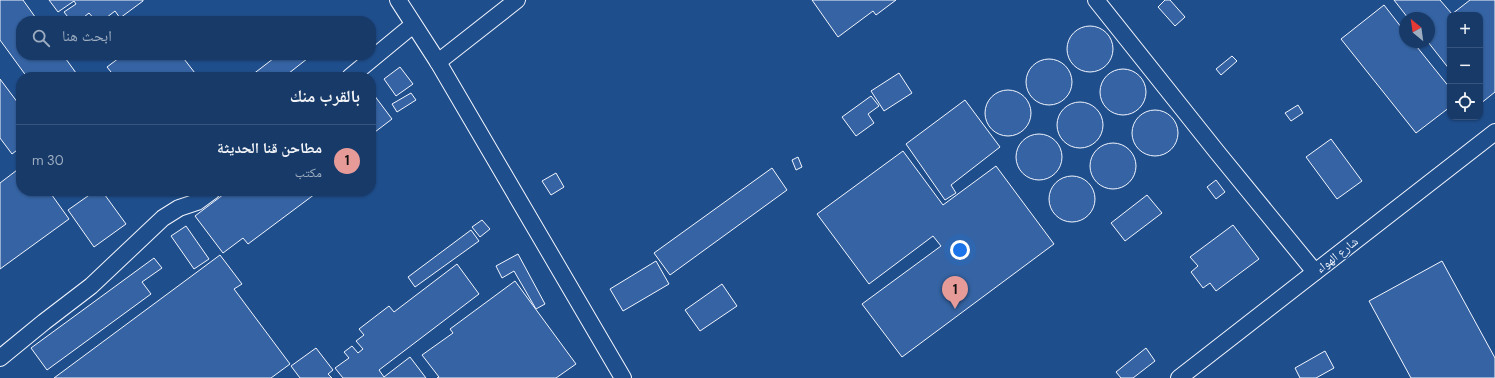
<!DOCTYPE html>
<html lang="ar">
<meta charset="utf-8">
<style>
body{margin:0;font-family:"DM Sans","Noto Naskh Arabic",sans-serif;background:#20416f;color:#f1f3f6;direction:rtl}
.controls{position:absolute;right:12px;top:12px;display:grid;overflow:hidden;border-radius:8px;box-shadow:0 1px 3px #0004}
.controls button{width:36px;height:36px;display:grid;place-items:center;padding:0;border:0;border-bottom:1px solid #36547d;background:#173a69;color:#f1f3f6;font:20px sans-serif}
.compass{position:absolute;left:1399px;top:12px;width:36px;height:36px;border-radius:50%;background:#173a69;box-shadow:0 1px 3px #0004;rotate:331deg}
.you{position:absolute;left:960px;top:250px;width:14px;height:14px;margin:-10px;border:3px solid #fff;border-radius:50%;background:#1a73e8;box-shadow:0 0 0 6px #1a73e833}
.badge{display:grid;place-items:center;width:26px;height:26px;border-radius:50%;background:#e69b98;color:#111;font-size:13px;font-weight:700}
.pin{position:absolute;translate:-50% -33px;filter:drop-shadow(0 1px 2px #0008)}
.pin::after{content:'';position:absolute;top:21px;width:14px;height:12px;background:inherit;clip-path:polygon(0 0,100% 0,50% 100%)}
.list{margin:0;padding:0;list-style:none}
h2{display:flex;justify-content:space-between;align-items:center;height:52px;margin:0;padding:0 16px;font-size:17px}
h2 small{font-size:13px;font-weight:400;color:#9eadc0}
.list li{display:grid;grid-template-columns:26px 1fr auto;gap:12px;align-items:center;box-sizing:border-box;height:72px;padding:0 16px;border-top:1px solid #36547d}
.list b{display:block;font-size:15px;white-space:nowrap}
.list p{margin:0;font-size:13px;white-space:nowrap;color:#9eadc0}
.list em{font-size:13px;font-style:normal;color:#9eadc0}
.icon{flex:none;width:22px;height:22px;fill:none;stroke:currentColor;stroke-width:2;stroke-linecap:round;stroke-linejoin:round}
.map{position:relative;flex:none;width:1495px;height:378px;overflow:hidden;direction:ltr}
.search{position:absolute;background:#173a69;box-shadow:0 1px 3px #0004;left:16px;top:16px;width:360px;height:44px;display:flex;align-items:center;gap:10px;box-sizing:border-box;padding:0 14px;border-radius:16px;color:#9eadc0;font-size:15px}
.panel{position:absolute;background:#173a69;box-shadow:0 1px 3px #0004;left:16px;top:72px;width:360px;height:124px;border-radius:16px;direction:rtl}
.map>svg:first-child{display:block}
.building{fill:#3563a3;stroke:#f2f6ff}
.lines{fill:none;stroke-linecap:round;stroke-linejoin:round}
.minor-casing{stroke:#f2f6ff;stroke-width:18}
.minor{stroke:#1f4e8c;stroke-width:16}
.labels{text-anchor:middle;stroke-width:3;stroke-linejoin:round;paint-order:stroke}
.street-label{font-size:12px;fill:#f2f6ff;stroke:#1f4e8c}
</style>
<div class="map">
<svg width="1495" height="378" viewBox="0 0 1495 378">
<rect width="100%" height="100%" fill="#1f4e8c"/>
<g class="building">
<path d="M0,0h23l15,21h-17v34h42l16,22h-52l-27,-37z"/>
<path d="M49,0h94v1l-23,17 -5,-7 -13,10h-6l-7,-8 -10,8h-8l-7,-9 12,-8 -2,-3 -16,11z"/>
<path d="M812,0h84l-20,15 -3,-4 -35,26z"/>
<path d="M1165,0h5l15,17 -10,9 -17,-19z"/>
<path d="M1394,0h46l12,14 18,-14h25v92l-15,12v-89h-30v55l-22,-28h1v-24h-21z"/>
<path d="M1384,5l21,27v10h8l37,46v19l-34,26 -75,-94z"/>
<circle cx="1090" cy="49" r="23"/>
<path d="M123,55h58l17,22h-83l-8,-10z"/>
<path d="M278,55h34l-28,22h-30l-2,-2z"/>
<path d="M1232,56l5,5 -16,14 -5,-6z"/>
<circle cx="1049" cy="82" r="23"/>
<path d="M400,67l13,17 -17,12 -12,-17z"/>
<circle cx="1123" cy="92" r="23"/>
<path d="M899,73l13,20 -28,18 -13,-20z"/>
<path d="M0,79l21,28v40l-9,7 -12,-16z"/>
<circle cx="1008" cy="113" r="23"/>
<path d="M371,91l21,28 -21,16z"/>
<path d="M411,93l5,7 -19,12 -5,-8z"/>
<path d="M871,96l8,10 -11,8 6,9 -18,13 -14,-19z"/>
<path d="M965,100l35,47 -49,38 5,8 -11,7 -39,-56z"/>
<circle cx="1080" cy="125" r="23"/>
<path d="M1298,105l5,8 -12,8 -6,-8z"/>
<circle cx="1155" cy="133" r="23"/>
<circle cx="1039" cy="157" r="23"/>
<path d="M1331,139l31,42 -25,18 -31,-42z"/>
<circle cx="1113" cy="166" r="23"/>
<path d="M903,151l40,54 53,-39 58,78 -152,113 -40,-53 79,-58 -8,-10 -64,48 -52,-70z"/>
<path d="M798,157l4,10 -6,3 -4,-10z"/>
<path d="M21,167v24h28l20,28 -69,50v-86z"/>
<path d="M772,168l15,22 -117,85 -16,-22z"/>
<path d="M556,173l8,14 -13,8 -9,-14z"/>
<circle cx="1072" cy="199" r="23"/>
<path d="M1216,180l9,12 -9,7 -9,-12z"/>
<path d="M95,191h7l24,33 -32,23 -26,-37z"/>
<path d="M228,191h91l-71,53 -5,-6 -20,15 -28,-37z"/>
<path d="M1147,195l15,18 -37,28 -14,-18z"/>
<path d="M482,220l8,9 -10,8 -8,-10z"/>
<path d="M1233,225l26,34 -43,32 -6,-8 -7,5 -12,-16 7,-6 -8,-9z"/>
<path d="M186,226l23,33 -15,10 -23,-33z"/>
<path d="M471,230l8,11 -64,46 -7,-10z"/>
<path d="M518,254l27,50 -9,5 -22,-38 -12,7 -6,-12z"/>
<path d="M220,255l22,29 -8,5 56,75 -19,14h-217z"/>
<path d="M154,258l8,10 -20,14 9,12 -104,76 -16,-22z"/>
<path d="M656,261l13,23 -46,27 -13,-22z"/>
<path d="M1442,261l53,97v20h-84l-42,-77z"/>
<path d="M457,264l22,30 -100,76 5,7 26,-20 16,21h-83l-8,-10 14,-10 -5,-6 8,-6 6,7 5,-4 -7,-8 8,-6 -5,-6 30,-23 5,6z"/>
<path d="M515,281l61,83 -20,14h-119l2,-1 -17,-22 31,-22 -3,-4z"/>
<path d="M722,284l15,22 -37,25 -15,-21z"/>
<path d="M316,348l17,22 -5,4 4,4h-32l-9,-12z"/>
<path d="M1146,348l9,13 -22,17h-12l-5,-6z"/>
<path d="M1325,351l9,17 -18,10h-16l-5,-10z"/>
</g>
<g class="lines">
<defs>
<g id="minor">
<path d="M398,0l40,62 185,316"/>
<path d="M1096,0l121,152 98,120"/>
<path d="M438,62l79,-62"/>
<path d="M350,77l63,-52"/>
<path d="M0,358l44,-36 47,-36 72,-68 16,-10 18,-6 15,-11"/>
<path d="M1179,378l316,-246"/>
</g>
</defs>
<use href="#minor" class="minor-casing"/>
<use href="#minor" class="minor"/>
</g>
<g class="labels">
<g class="street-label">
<text transform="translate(1337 255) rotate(-38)" y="4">شارع الهواء</text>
</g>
</g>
</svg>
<div class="controls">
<button>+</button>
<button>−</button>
<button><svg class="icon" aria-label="locate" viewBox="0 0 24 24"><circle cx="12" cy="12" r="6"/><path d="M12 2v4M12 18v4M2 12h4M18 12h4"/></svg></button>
</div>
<svg class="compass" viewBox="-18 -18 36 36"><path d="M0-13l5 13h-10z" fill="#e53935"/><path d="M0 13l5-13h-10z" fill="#9eadc0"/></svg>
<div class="you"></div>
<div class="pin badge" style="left:955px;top:309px">1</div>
<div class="search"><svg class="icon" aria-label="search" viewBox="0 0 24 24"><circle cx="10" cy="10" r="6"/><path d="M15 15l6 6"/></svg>ابحث هنا</div>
<section class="panel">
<h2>بالقرب منك<small></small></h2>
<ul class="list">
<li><span class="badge">1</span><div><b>مطاحن قنا الحديثة</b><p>مكتب</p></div><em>30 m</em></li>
</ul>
</section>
</div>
